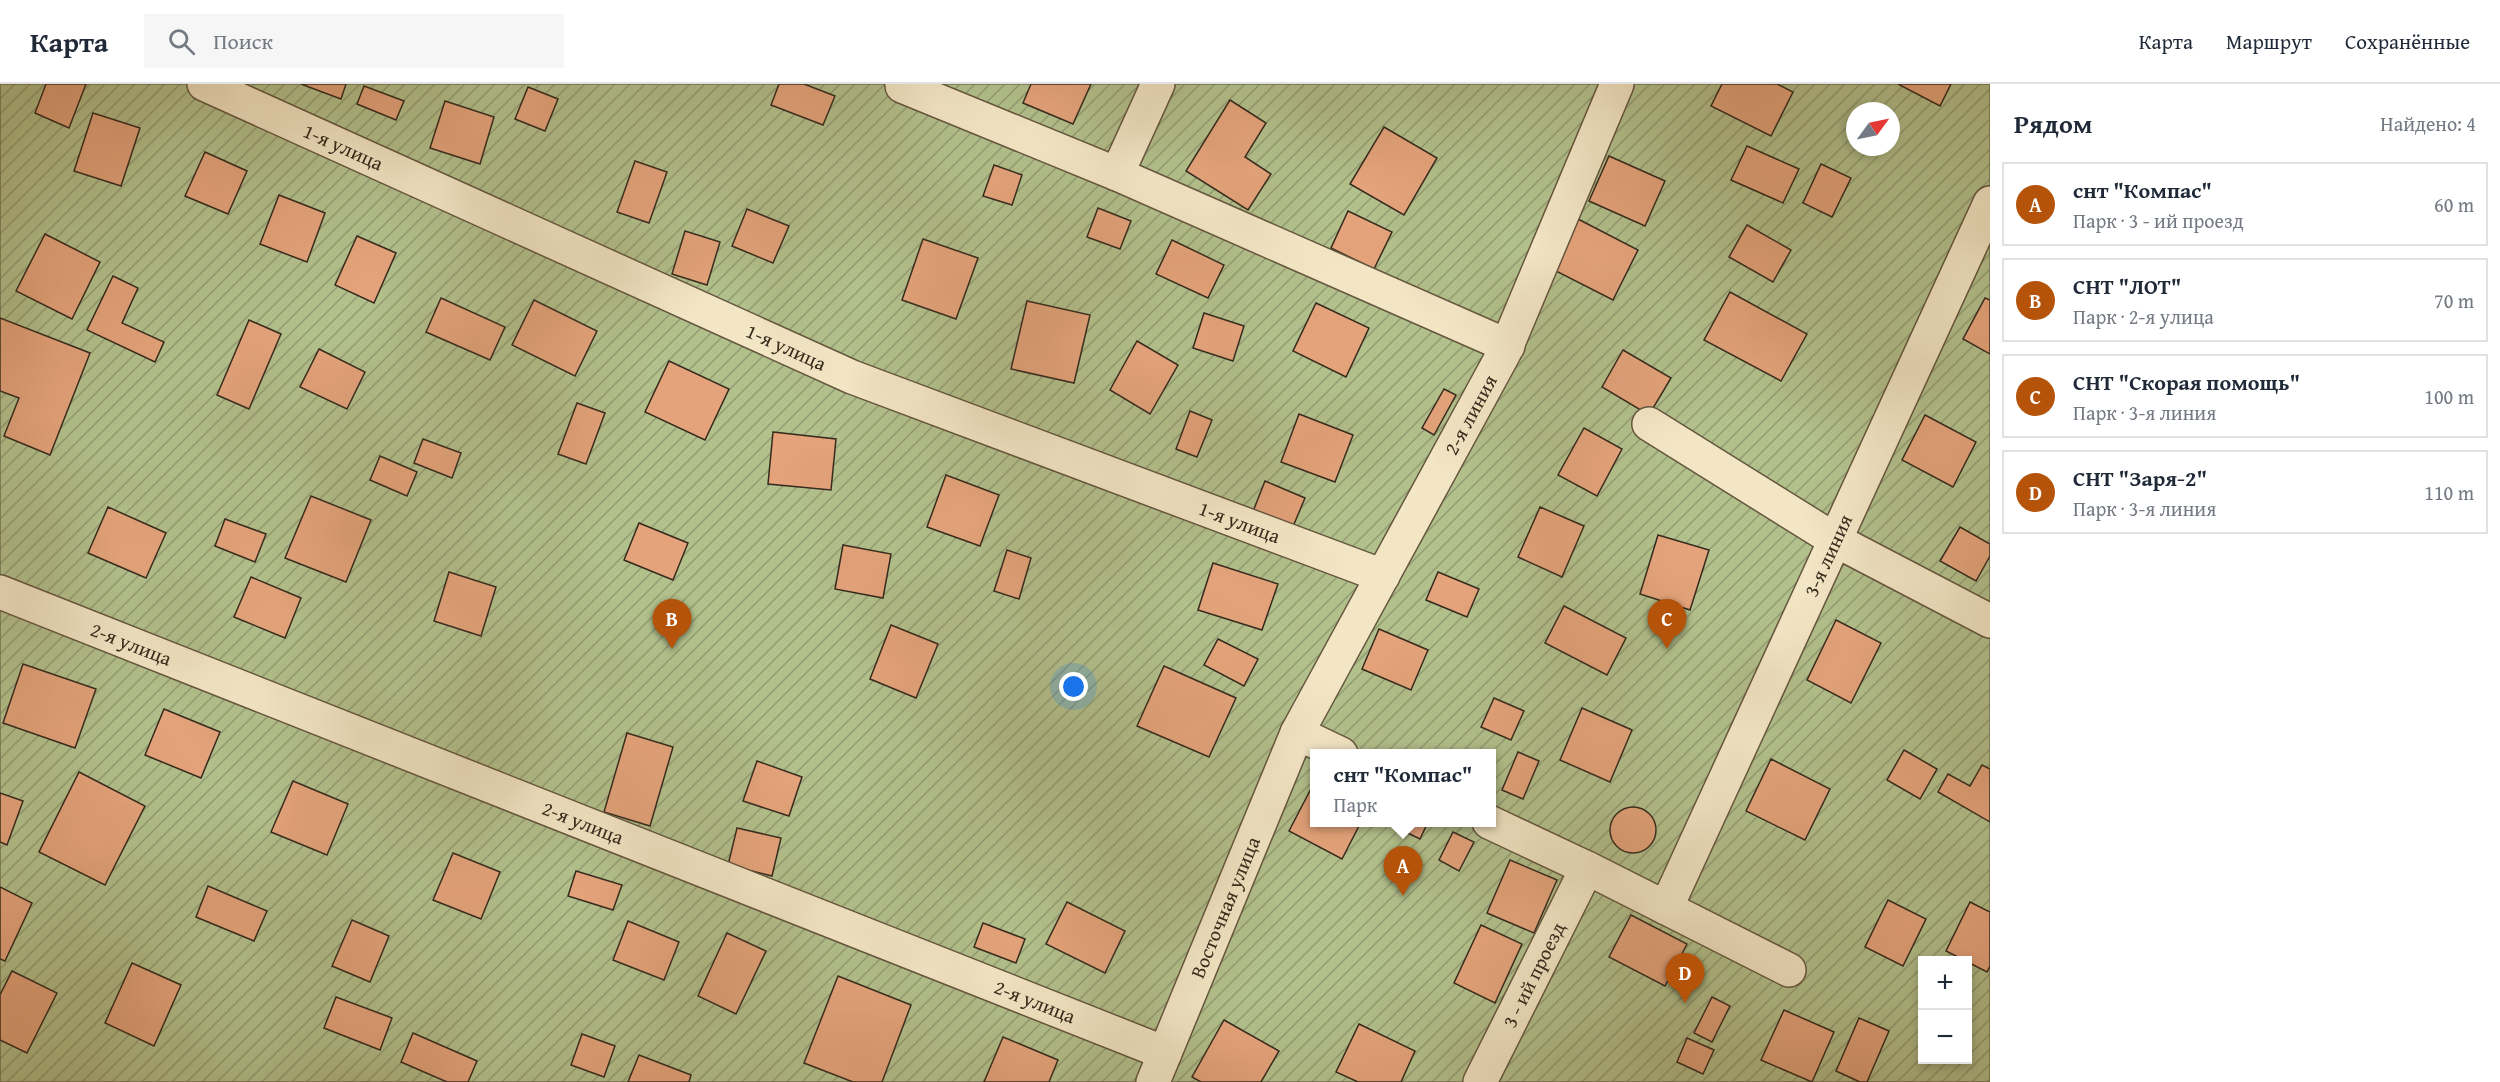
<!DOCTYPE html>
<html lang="ru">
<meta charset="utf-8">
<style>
body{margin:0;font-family:"Gentium Book Plus",serif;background:#f6f6f7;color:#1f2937}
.controls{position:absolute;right:18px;bottom:18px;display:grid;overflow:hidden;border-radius:0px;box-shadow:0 3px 9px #0003}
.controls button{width:54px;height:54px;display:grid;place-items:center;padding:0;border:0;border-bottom:2px solid #e0e1e3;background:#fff;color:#1f2937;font:30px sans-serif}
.compass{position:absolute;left:1846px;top:18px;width:54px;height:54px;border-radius:50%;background:#fff;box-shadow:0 3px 9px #0003;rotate:57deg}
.you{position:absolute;left:1074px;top:603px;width:21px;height:21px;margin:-15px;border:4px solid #fff;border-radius:50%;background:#1a73e8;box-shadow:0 0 0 9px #1a73e833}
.badge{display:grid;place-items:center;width:39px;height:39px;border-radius:50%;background:#b45309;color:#fff;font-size:20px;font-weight:700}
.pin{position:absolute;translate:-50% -50px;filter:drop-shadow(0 2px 3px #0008)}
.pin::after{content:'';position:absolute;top:32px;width:21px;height:18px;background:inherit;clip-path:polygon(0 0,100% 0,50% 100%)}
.popup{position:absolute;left:1310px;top:665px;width:186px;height:78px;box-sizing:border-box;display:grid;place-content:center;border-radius:0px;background:#fff;filter:drop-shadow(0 2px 4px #0005);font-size:20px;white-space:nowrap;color:#747a83}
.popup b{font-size:22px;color:#1f2937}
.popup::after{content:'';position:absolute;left:50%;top:100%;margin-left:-12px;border:12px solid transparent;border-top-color:#fff}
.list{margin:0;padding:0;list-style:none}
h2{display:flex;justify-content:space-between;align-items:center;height:78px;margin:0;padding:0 24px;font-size:26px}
h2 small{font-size:20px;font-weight:400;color:#747a83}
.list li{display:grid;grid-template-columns:39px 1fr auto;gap:18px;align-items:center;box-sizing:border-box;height:84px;margin:0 12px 12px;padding:0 12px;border:2px solid #e0e1e3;border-radius:0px}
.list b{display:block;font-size:22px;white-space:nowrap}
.list p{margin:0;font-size:20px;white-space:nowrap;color:#747a83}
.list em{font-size:20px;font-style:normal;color:#747a83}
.icon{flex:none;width:33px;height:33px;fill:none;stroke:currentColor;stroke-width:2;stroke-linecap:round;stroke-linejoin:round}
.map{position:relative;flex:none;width:1990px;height:998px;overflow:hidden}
header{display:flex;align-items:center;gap:36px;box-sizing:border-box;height:84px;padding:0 30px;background:#fff;border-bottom:2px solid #e0e1e3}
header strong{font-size:28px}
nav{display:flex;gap:33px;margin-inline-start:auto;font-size:21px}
.search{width:420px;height:54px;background:#f6f6f7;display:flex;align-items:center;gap:15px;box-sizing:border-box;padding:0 21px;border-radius:0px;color:#747a83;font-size:22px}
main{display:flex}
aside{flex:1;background:#fff}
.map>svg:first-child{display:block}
.garden{fill:url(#garden-furrows);stroke:#747554;stroke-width:1.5;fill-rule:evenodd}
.building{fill:#e4a37b;stroke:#362a1d;stroke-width:1.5}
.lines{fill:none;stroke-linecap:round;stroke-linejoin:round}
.minor-casing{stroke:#64563f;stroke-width:36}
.minor{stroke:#f3e6c5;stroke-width:33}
.labels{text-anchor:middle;stroke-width:4.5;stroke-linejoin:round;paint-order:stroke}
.street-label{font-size:20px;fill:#362a1d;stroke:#f3e6c5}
</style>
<header>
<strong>Карта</strong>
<div class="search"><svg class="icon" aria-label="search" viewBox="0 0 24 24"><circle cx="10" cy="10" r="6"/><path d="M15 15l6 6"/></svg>Поиск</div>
<nav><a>Карта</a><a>Маршрут</a><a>Сохранённые</a></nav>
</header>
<main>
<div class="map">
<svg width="1990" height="998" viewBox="0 0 1990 998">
<defs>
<pattern id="garden-furrows" width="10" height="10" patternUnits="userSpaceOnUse" patternTransform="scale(1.5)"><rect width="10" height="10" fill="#b2c08c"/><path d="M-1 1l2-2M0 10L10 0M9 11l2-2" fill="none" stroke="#929c72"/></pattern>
</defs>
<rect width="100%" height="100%" fill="#ecd8a6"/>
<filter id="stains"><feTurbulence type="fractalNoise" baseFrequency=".00333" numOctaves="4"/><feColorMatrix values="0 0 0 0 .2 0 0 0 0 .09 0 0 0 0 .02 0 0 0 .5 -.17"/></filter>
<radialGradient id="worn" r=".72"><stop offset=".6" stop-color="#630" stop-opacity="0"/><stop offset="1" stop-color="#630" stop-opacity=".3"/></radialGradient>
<path class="garden" d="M0,0h1990v998h-1990zM1855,27h36v36h-36zM1314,670h178v68h-178zM1922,876h46v100h-46z"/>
<g class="building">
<path d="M46,0h40l-17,44 -34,-15z"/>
<path d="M301,0h45l-5,15z"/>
<path d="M779,0h25l31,12 -12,29 -52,-20z"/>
<path d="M1031,0h60l-18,40 -50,-21z"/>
<path d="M1722,0h55l16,8 -22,44 -60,-30z"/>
<path d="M1898,0h53l-11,22z"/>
<path d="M364,2l40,15 -8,19 -39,-16z"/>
<path d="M528,3l30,12 -13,32 -30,-12z"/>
<path d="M1230,16l36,23 -21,34 26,17 -23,36 -62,-39z"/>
<path d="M445,17l49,16 -14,47 -50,-16z"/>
<path d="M93,29l47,15 -19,58 -47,-15z"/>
<path d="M1384,43l53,31 -33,57 -54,-31z"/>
<path d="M1747,62l52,23 -16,34 -52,-23z"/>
<path d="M205,68l42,19 -19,43 -43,-18z"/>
<path d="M1609,72l56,25 -20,45 -56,-25z"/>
<path d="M635,77l32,11 -18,51 -32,-11z"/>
<path d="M1821,80l30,14 -19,39 -29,-14z"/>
<path d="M994,81l28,10 -10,30 -29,-9z"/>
<path d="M279,111l46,18 -18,49 -47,-18z"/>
<path d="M1098,124l33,13 -11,28 -33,-12z"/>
<path d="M747,125l42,17 -16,37 -41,-17z"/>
<path d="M1348,127l44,21 -18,37 -43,-21z"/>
<path d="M1578,135l60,31 -25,50 -61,-31z"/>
<path d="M1747,141l44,25 -18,32 -44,-25z"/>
<path d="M685,147l35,11 -13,43 -35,-11z"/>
<path d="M45,150l55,28 -28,57 -56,-28z"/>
<path d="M357,152l39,17 -22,50 -39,-18z"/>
<path d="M923,155l55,19 -22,61 -54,-19z"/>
<path d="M1172,156l52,25 -16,33 -52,-24z"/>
<path d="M113,192l25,12 -16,35 42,19 -9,20 -68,-32z"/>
<path d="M1730,208l77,42 -26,47 -77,-41z"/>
<path d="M441,214l64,29 -15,33 -64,-28z"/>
<path d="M1985,214l5,2v54l-27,-15z"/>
<path d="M534,216l63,31 -22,45 -63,-31z"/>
<path d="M1027,217l63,14 -16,68 -63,-14z"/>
<path d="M1316,219l53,25 -23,49 -53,-26z"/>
<path d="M1204,229l40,13 -11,35 -40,-13z"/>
<path d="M0,234l90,35 -40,102 -46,-19 15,-38 -19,-7z"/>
<path d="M249,236l32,14 -32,75 -32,-14z"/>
<path d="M1137,257l41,24 -28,49 -40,-24z"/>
<path d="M319,265l46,23 -18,37 -47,-22z"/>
<path d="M1623,266l48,28 -22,37 -47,-28z"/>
<path d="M669,277l60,28 -24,51 -60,-28z"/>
<path d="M1444,305l12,6 -22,40 -12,-7z"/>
<path d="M577,319l28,10 -19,51 -28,-10z"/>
<path d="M1190,327l22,9 -15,37 -21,-8z"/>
<path d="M1299,330l54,21 -18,47 -54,-20z"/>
<path d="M1925,331l51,27 -23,45 -51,-27z"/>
<path d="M1584,344l38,21 -25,47 -39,-21z"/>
<path d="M773,348l63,7 -5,51 -63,-6z"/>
<path d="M423,355l38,14 -9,25 -38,-15z"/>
<path d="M380,372l37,16 -10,24 -37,-16z"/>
<path d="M946,391l53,20 -19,51 -53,-19z"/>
<path d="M1265,397l40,17 -16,38 -39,-17z"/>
<path d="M311,412l60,24 -25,62 -61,-24z"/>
<path d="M108,423l58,26 -20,45 -58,-25z"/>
<path d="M1540,423l44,19 -22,51 -44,-20z"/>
<path d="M225,435l41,15 -11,28 -40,-16z"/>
<path d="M639,439l49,20 -15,37 -49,-20z"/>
<path d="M1960,443l30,17v12l-14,25 -36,-20z"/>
<path d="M1658,451l51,15 -19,60 -50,-16z"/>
<path d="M843,461l48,9 -8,44 -48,-9z"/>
<path d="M1007,466l24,8 -12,41 -25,-8z"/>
<path d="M1213,479l65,21 -16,46 -64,-20z"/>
<path d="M449,488l47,15 -15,49 -47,-15z"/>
<path d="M1438,488l41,17 -12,28 -41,-17z"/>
<path d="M251,493l50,21 -16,40 -51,-21z"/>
<path d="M1564,522l62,32 -19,37 -62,-32z"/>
<path d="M1836,536l45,23 -30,60 -44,-23z"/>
<path d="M891,541l47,19 -22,54 -46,-19z"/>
<path d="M1379,545l49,21 -17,40 -49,-21z"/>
<path d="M1218,555l40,20 -14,27 -40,-21z"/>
<path d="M23,580l73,25 -21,59 -72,-25z"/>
<path d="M1164,582l72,32 -27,59 -72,-31z"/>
<path d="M1494,614l30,13 -13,29 -30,-13z"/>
<path d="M1582,624l50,22 -22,52 -50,-22z"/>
<path d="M164,625l56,23 -19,46 -56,-23z"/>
<path d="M627,649l46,14 -23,79 -46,-14z"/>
<path d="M1904,666l33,19 -17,30 -33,-19z"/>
<path d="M1518,668l21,9 -16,38 -21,-9z"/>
<path d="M1771,675l59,30 -25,51 -59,-29z"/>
<path d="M757,677l45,16 -13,39 -46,-15z"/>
<path d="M1982,681l8,4v53l-52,-30 10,-18 22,12z"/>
<path d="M79,688l66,34 -40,79 -66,-33z"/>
<path d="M293,697l55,23 -21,51 -56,-23z"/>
<path d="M1314,699v39h47l-19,37 -53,-28z"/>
<path d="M0,709l23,8 -16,44 -7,-3z"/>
<circle cx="1633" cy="746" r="23"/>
<path d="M1385,738h43l-8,17z"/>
<path d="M737,744l44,10 -9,38 -44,-11z"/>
<path d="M1453,748l21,10 -15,29 -20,-11z"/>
<path d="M453,769l47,19 -19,47 -48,-19z"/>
<path d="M1510,776l47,20 -23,53 -47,-20z"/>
<path d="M576,787l46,14 -9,25 -45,-14z"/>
<path d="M208,802l59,25 -13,30 -58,-24z"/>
<path d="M0,803l32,16 -27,58 -5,-2z"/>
<path d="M1888,816l38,19 -23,47 -38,-19z"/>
<path d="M1067,818l58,29 -20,42 -59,-29z"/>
<path d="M1970,818l20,10v54l-3,6 -41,-21z"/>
<path d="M1631,831l56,29 -22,42 -56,-29z"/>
<path d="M352,836l37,16 -19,46 -38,-16z"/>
<path d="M628,837l51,21 -15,38 -51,-20z"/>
<path d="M983,839l42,16 -9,24 -42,-16z"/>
<path d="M1481,841l41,19 -27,59 -41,-20z"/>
<path d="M727,849l39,18 -30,63 -38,-18z"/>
<path d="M132,879l49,22 -27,61 -49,-23z"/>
<path d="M12,887l45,22 -30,60 -27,-13v-45z"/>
<path d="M838,892l73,29 -29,77h-29l-49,-19z"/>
<path d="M336,913l56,21 -12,32 -56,-22z"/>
<path d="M1712,913l18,9 -18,36 -18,-9z"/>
<path d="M1784,926l50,22 -22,50 -51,-22z"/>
<path d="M1859,934l30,13 -22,51h-7l-24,-11z"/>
<path d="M1224,936l55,31 -18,31h-60l-9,-5z"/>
<path d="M1359,940l56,27 -14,31h-43l-22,-10z"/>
<path d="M413,949l64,28 -9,21h-21l-46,-20z"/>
<path d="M582,950l33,12 -11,31 -33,-12z"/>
<path d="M1003,953l55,23 -9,22h-65z"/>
<path d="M1687,954l27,12 -11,24 -26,-12z"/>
<path d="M639,971l52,20 -2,7h-61z"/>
</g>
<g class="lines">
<defs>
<g id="minor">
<path id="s1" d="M204,0l648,293 531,199"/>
<path d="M902,0v2l215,88 391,172"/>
<path d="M1117,90l41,-90"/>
<path d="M1649,340l186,116 155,81"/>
<path id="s2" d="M0,508l1165,461"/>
<path d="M1297,649l44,21"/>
<path d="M1489,738l104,49 196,99"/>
<path id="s3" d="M1666,824l324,-705"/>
<path id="s4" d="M1153,998l144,-349 207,-380 113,-269"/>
<path id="s5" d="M1480,998l107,-214"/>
</g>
</defs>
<use href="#minor" class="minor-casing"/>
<use href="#minor" class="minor"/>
</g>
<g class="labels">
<g class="street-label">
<text dy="7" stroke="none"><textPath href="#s1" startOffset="153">1-я улица</textPath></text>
<text dy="7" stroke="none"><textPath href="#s1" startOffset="639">1-я улица</textPath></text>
<text dy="7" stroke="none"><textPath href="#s4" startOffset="740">2-я линия</textPath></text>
<text dy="7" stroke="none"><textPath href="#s1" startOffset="1125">1-я улица</textPath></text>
<text dy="7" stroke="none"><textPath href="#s3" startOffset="388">3-я линия</textPath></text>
<text dy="7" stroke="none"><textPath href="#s2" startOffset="141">2-я улица</textPath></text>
<text dy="7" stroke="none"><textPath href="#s2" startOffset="627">2-я улица</textPath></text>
<text dy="7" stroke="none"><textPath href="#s4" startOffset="189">Восточная улица</textPath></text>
<text dy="7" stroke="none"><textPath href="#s5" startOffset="120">3 - ий проезд</textPath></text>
<text dy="7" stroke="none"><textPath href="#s2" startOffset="1113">2-я улица</textPath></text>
</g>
</g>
<rect width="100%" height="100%" filter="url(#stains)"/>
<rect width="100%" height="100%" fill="url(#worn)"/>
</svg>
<div class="controls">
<button>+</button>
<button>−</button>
</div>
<svg class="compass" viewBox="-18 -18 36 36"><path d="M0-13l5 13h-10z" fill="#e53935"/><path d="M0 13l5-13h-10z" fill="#747a83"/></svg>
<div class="you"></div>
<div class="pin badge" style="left:1403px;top:812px">A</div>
<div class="popup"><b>снт &quot;Компас&quot;</b>Парк</div>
<div class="pin badge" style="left:672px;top:565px">B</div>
<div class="pin badge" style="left:1667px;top:565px">C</div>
<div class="pin badge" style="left:1685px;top:919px">D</div>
</div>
<aside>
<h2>Рядом<small>Найдено: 4</small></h2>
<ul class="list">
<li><span class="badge">A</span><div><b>снт &quot;Компас&quot;</b><p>Парк · 3 - ий проезд</p></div><em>60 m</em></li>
<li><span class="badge">B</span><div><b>СНТ &quot;ЛОТ&quot;</b><p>Парк · 2-я улица</p></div><em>70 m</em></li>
<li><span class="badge">C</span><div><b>СНТ &quot;Скорая помощь&quot;</b><p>Парк · 3-я линия</p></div><em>100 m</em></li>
<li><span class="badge">D</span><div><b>СНТ &quot;Заря-2&quot;</b><p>Парк · 3-я линия</p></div><em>110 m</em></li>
</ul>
</aside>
</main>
